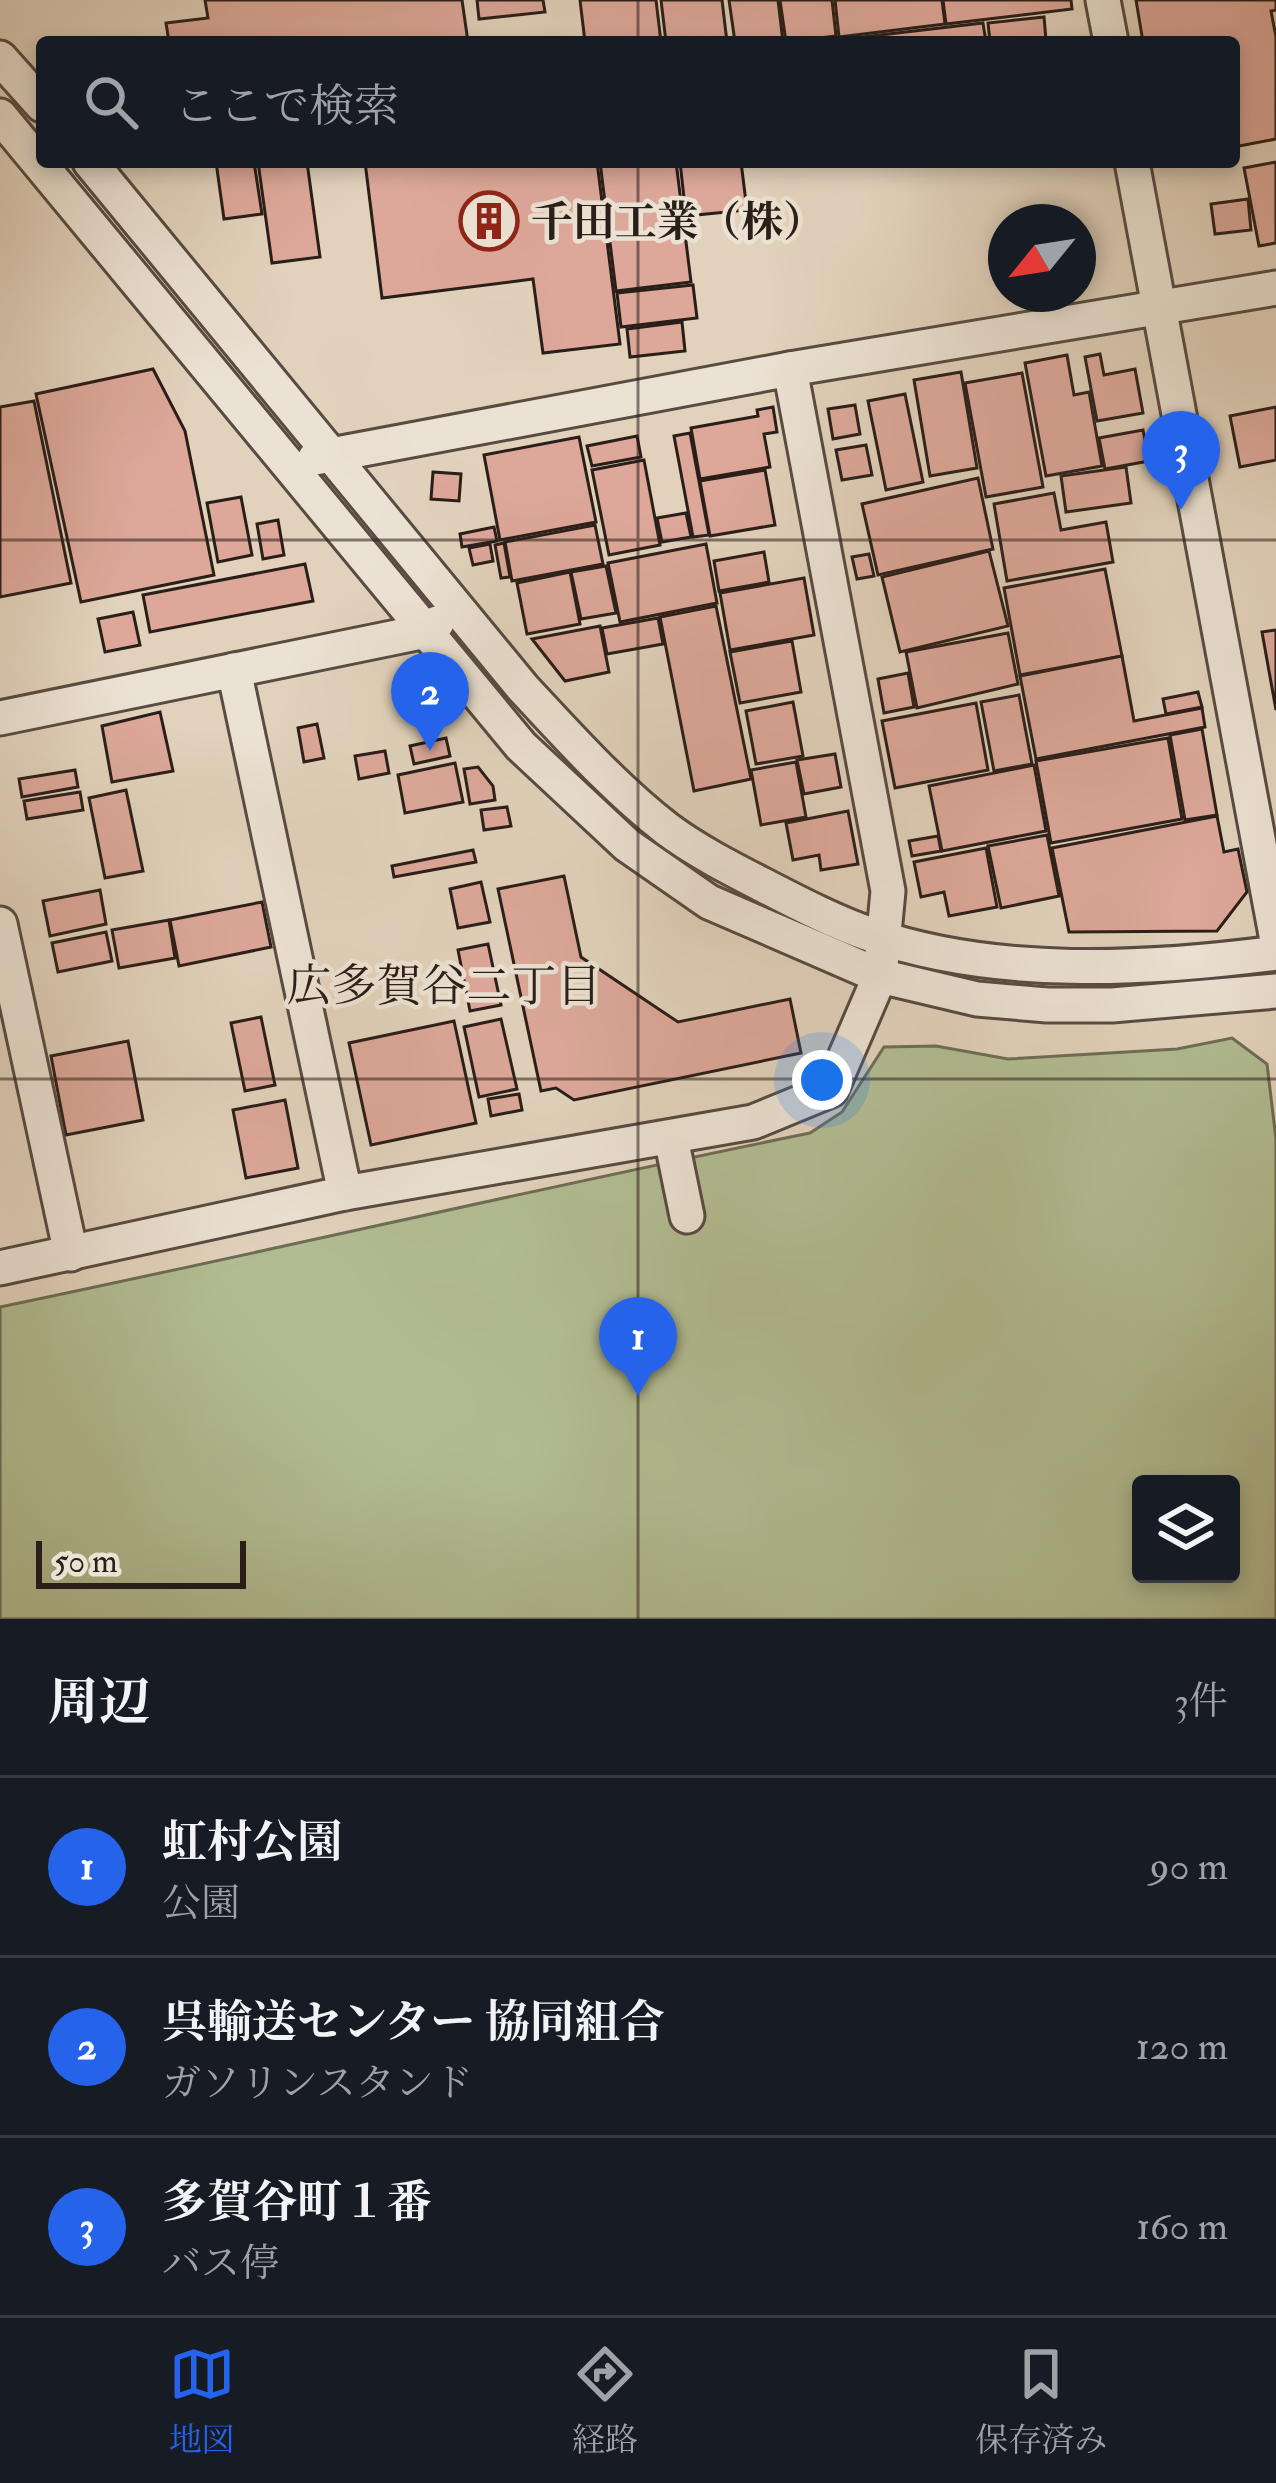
<!DOCTYPE html>
<html lang="ja">
<meta charset="utf-8">
<style>
body{margin:0;font-family:"IM FELL Double Pica","Noto Serif JP",serif;background:#20242c;color:#f1f3f6}
.controls{position:absolute;right:36px;bottom:36px;display:grid;overflow:hidden;border-radius:12px;box-shadow:0 6px 18px #0003}
.controls button{width:108px;height:108px;display:grid;place-items:center;padding:0;border:0;border-bottom:3px solid #363941;background:#171b24;color:#f1f3f6;font:60px sans-serif}
.compass{position:absolute;left:988px;top:204px;width:108px;height:108px;border-radius:50%;background:#171b24;box-shadow:0 6px 18px #0003;rotate:240deg}
.scale{position:absolute;left:36px;bottom:30px;width:210px;box-sizing:border-box;padding-left:12px;border:6px solid #2a1e19;border-top:0;font-size:33px;line-height:42px;white-space:nowrap;color:#2a1e19;-webkit-text-stroke:9px #ece2d3;paint-order:stroke}
.you{position:absolute;left:822px;top:1080px;width:42px;height:42px;margin:-30px;border:9px solid #fff;border-radius:50%;background:#1a73e8;box-shadow:0 0 0 18px #1a73e833}
.badge{display:grid;place-items:center;width:78px;height:78px;border-radius:50%;background:#2563eb;color:#fff;font-size:39px;font-weight:700}
.pin{position:absolute;translate:-50% -99px;filter:drop-shadow(0 3px 6px #0008)}
.pin::after{content:'';position:absolute;top:63px;width:42px;height:36px;background:inherit;clip-path:polygon(0 0,100% 0,50% 100%)}
.list{margin:0;padding:0;list-style:none}
h2{display:flex;justify-content:space-between;align-items:center;height:156px;margin:0;padding:0 48px;font-size:51px}
h2 small{font-size:39px;font-weight:400;color:#9ea1a6}
.list li{display:grid;grid-template-columns:78px 1fr auto;gap:36px;align-items:center;box-sizing:border-box;height:180px;padding:0 48px;border-top:3px solid #363941}
.list b{display:block;font-size:45px;white-space:nowrap}
.list p{margin:0;font-size:39px;white-space:nowrap;color:#9ea1a6}
.list em{font-size:39px;font-style:normal;color:#9ea1a6}
.icon{flex:none;width:66px;height:66px;fill:none;stroke:currentColor;stroke-width:2;stroke-linecap:round;stroke-linejoin:round}
.map{position:relative;flex:none;width:1276px;height:1619px;overflow:hidden}
.search{position:absolute;background:#171b24;box-shadow:0 6px 18px #0003;left:36px;right:36px;top:36px;height:132px;display:flex;align-items:center;gap:30px;box-sizing:border-box;padding:0 42px;border-radius:12px;color:#9ea1a6;font-size:45px}
.sheet{height:696px;background:#171b24}
nav{display:flex;justify-content:space-around;align-items:center;box-sizing:border-box;height:168px;border-top:3px solid #363941;background:#171b24;font-size:33px;color:#9ea1a6}
nav a{display:grid;justify-items:center;gap:6px}
nav .on{color:#2563eb}
.map>svg:first-child{display:block}
.green{fill:#b2bc92;stroke:#6e6d56;stroke-width:3;fill-rule:evenodd}
.building{fill:#dda89a;stroke:#2a1e19;stroke-width:3}
.lines{fill:none;stroke-linecap:round;stroke-linejoin:round}
.minor-casing{stroke:#584b42;stroke-width:39}
.minor{stroke:#ece2d3;stroke-width:33}
.grid{fill:none;stroke:#2a1e19;stroke-width:3;stroke-opacity:0.55}
.labels{text-anchor:middle;stroke-width:9;stroke-linejoin:round;paint-order:stroke}
.poi-label{font-size:42px;font-weight:bold;fill:#2a1e19;stroke:#ece2d3;text-anchor:start}
.neighbourhood-label{font-size:45px;fill:#2a1e19;stroke:#ece2d3}
</style>
<div class="map">
<svg width="1276" height="1619" viewBox="0 0 1276 1619">
<rect width="100%" height="100%" fill="#e2d2bc"/>
<filter id="stains"><feTurbulence type="fractalNoise" baseFrequency=".00167" numOctaves="4"/><feColorMatrix values="0 0 0 0 .2 0 0 0 0 .09 0 0 0 0 .02 0 0 0 .5 -.17"/></filter>
<radialGradient id="worn" r=".72"><stop offset=".6" stop-color="#630" stop-opacity="0"/><stop offset="1" stop-color="#630" stop-opacity=".3"/></radialGradient>
<path class="green" d="M1232,1038l35,26 9,75v480h-1276v-312c270,-56 539,-119 810,-174l32,-21 42,-65 52,-1 72,13 169,-10zM1141,1484h90v90h-90z"/>
<g class="building">
<path d="M205,0h257l6,42h-299l-3,-19 42,-5z"/>
<path d="M477,0h66l2,12 -66,7z"/>
<path d="M580,0h76l5,42h-76z"/>
<path d="M661,0h61l5,42h-61z"/>
<path d="M729,0h49l5,42h-48z"/>
<path d="M780,0h52l4,36 -50,6z"/>
<path d="M835,0h107l3,24 -106,13z"/>
<path d="M943,0h128l1,9 -126,15z"/>
<path d="M1136,0h140v10l-5,1 5,26v102l-42,8v-105h-91z"/>
<path d="M1044,17l2,23 -56,2 -2,-19z"/>
<path d="M983,23l3,19h-166z"/>
<path d="M216,162h38l8,52 -38,5z"/>
<path d="M258,162h49l13,95 -48,6z"/>
<path d="M365,162h232l23,182 -77,9 -10,-74 -151,19z"/>
<path d="M600,162h76l15,120 -75,9z"/>
<path d="M680,162h61l6,48 -61,6z"/>
<path d="M1276,162v81l-17,3 -15,-78z"/>
<path d="M1248,199l3,31 -36,4 -4,-30z"/>
<path d="M693,285l4,33 -76,9 -4,-34z"/>
<path d="M682,322l3,29 -55,6 -3,-28z"/>
<path d="M1100,354l4,21 31,-6 8,44 -46,8 -12,-64z"/>
<path d="M1067,355l7,40 15,-3 13,74 -56,10 -21,-113z"/>
<path d="M153,369l32,62 29,144 -133,27 -45,-208z"/>
<path d="M961,372l16,96 -47,8 -16,-96z"/>
<path d="M1022,373l21,114 -57,10 -21,-114z"/>
<path d="M905,394l18,88 -37,8 -18,-89z"/>
<path d="M34,401l37,182 -71,14v-190z"/>
<path d="M855,405l5,29 -27,5 -5,-30z"/>
<path d="M773,407l4,25 -13,2 6,33 -70,12 -9,-51 67,-12 -1,-6z"/>
<path d="M1276,407v53l-36,7 -10,-51z"/>
<path d="M1143,430l6,31 -44,8 -6,-31z"/>
<path d="M690,433l19,102 -16,2 -19,-101z"/>
<path d="M637,436l4,21 -49,9 -5,-20z"/>
<path d="M579,437l17,85 -96,18 -16,-85z"/>
<path d="M866,445l6,30 -30,5 -6,-30z"/>
<path d="M644,460l16,85 -51,10 -17,-85z"/>
<path d="M1126,467l5,36 -65,9 -5,-36z"/>
<path d="M765,470l10,55 -65,11 -10,-55z"/>
<path d="M433,472l28,2 -2,27 -28,-2z"/>
<path d="M978,478l15,71 -115,26 -16,-71z"/>
<path d="M1054,493l7,37 45,-8 7,40 -106,19 -13,-77z"/>
<path d="M241,497l11,58 -34,7 -11,-59z"/>
<path d="M686,513l5,24 -29,5 -5,-24z"/>
<path d="M278,520l6,35 -21,4 -6,-35z"/>
<path d="M595,525l8,39 -91,17 -7,-39z"/>
<path d="M494,527l3,14 -35,6 -2,-13z"/>
<path d="M504,543l6,34 -9,1 -6,-33z"/>
<path d="M490,544l3,17 -20,4 -4,-17z"/>
<path d="M706,544l11,59 -97,19 -12,-59z"/>
<path d="M989,551l19,75 -108,26 -18,-75z"/>
<path d="M764,552l5,30 -50,9 -5,-30z"/>
<path d="M869,554l5,22 -17,3 -5,-22z"/>
<path d="M305,564l8,37 -163,31 -7,-37z"/>
<path d="M606,566l10,47 -35,6 -10,-47z"/>
<path d="M1105,569l17,87 -102,19 -16,-87z"/>
<path d="M570,572l10,52 -53,10 -10,-51z"/>
<path d="M804,578l10,57 -84,15 -10,-57z"/>
<path d="M716,606l35,173 -57,12 -34,-174z"/>
<path d="M133,612l7,33 -35,7 -7,-33z"/>
<path d="M658,618l5,26 -56,10 -5,-26z"/>
<path d="M600,626l9,46 -44,9 -33,-42z"/>
<path d="M1276,630v80l-14,-78z"/>
<path d="M1008,633l10,51 -101,24 -11,-56z"/>
<path d="M792,641l9,51 -61,11 -10,-51z"/>
<path d="M1122,656l12,65 68,-13 3,19 -169,32 -16,-83z"/>
<path d="M908,673l6,34 -30,6 -6,-34z"/>
<path d="M1198,692l4,15 -36,7 -3,-15z"/>
<path d="M1019,695l13,69 -38,7 -13,-69z"/>
<path d="M793,702l10,54 -47,8 -10,-53z"/>
<path d="M976,703l12,67 -93,18 -13,-67z"/>
<path d="M160,712l13,59 -61,11 -10,-56z"/>
<path d="M317,724l7,34 -20,4 -6,-34z"/>
<path d="M1202,729l15,86 -32,5 -15,-85z"/>
<path d="M446,738l4,18 -36,8 -4,-18z"/>
<path d="M1168,738l14,81 -131,24 -15,-82z"/>
<path d="M385,751l4,22 -30,6 -4,-23z"/>
<path d="M835,754l6,33 -37,7 -7,-34z"/>
<path d="M796,762l10,55 -45,8 -10,-55z"/>
<path d="M455,763l8,39 -58,11 -7,-38z"/>
<path d="M1034,765l12,66 -104,20 -13,-65z"/>
<path d="M478,767l15,19 2,14 -25,4 -6,-35z"/>
<path d="M75,770l3,17 -56,10 -3,-18z"/>
<path d="M126,790l17,81 -38,7 -16,-80z"/>
<path d="M80,792l3,18 -56,9 -3,-18z"/>
<path d="M507,807l4,19 -27,4 -3,-20z"/>
<path d="M848,811l10,53 -37,6 -2,-15 -26,5 -7,-37z"/>
<path d="M1217,816l7,36 14,-3 9,43 -30,39 -148,1 -17,-84z"/>
<path d="M1047,835l12,61 -58,12 -13,-62z"/>
<path d="M938,836l3,15 -29,5 -3,-15z"/>
<path d="M986,848l11,59 -48,9 -5,-24 -23,5 -7,-35z"/>
<path d="M473,850l3,12 -82,15 -2,-11z"/>
<path d="M564,876l17,81 97,65 112,-23 11,54 -227,47 -18,-12 -15,3 -43,-202z"/>
<path d="M481,882l9,40 -32,6 -8,-39z"/>
<path d="M100,890l6,34 -56,12 -7,-35z"/>
<path d="M262,902l9,45 -92,19 -9,-46z"/>
<path d="M169,920l6,38 -56,10 -7,-38z"/>
<path d="M106,932l6,29 -54,11 -6,-29z"/>
<path d="M488,944l13,61 -31,6 -12,-61z"/>
<path d="M261,1017l14,68 -30,6 -14,-68z"/>
<path d="M501,1019l16,70 -38,8 -15,-70z"/>
<path d="M454,1021l22,102 -105,22 -22,-102z"/>
<path d="M128,1041l15,79 -77,15 -15,-79z"/>
<path d="M519,1094l3,16 -31,6 -3,-17z"/>
<path d="M285,1100l13,68 -52,10 -13,-68z"/>
</g>
<g class="lines">
<defs>
<g id="minor">
<path d="M1103,0l8,42"/>
<path d="M0,58l42,47"/>
<path d="M0,116l521,630 106,99 82,57 171,74 97,23 70,6h65l164,-14"/>
<path d="M90,162l433,526c46,49 91,100 144,141 28,21 63,39 94,55 35,18 71,37 108,50 126,44 277,36 407,19"/>
<path d="M1132,162l144,773"/>
<path d="M315,458l475,-89 486,-81"/>
<path d="M234,670l111,523"/>
<path d="M0,718l426,-87 11,-8"/>
<path d="M0,924l71,330"/>
<path d="M671,1138l16,78"/>
<path d="M0,1268l345,-75 408,-71 78,-32 49,-114 8,-85 -98,-522"/>
</g>
</defs>
<use href="#minor" class="minor-casing"/>
<use href="#minor" class="minor"/>
</g>
<path class="grid" d="M638,0v42M638,162v1457M0,540h1276M0,1079h1276"/>
<defs>
<symbol id="building-ring" viewBox="-11 -11 22 22"><circle r="9.5" fill="#ece2d3" stroke="#8f2418" stroke-width="1.5"/><path d="M-4-6H4V6H1V3H-1V6H-4ZM-2.5-4.3h1.7v1.8h-1.7ZM.8-4.3h1.7v1.8H.8ZM-2.5-1h1.7V.8h-1.7ZM.8-1h1.7V.8H.8Z" fill="#8f2418"/></symbol>
</defs>
<g fill-rule="evenodd">
<use href="#building-ring" x="456" y="188" width="66" height="66"/>
</g>
<g class="labels">
<g class="poi-label">
<text x="531" y="236">千田工業（株）</text>
</g>
<g class="neighbourhood-label">
<text x="444" y="1001">広多賀谷二丁目</text>
</g>
</g>
<rect width="100%" height="100%" filter="url(#stains)"/>
<rect width="100%" height="100%" fill="url(#worn)"/>
</svg>
<div class="controls">
<button><svg class="icon" aria-label="layers" viewBox="0 0 24 24"><path d="M12 4l9 5-9 5-9-5zM3 14l9 5 9-5"/></svg></button>
</div>
<svg class="compass" viewBox="-18 -18 36 36"><path d="M0-13l5 13h-10z" fill="#e53935"/><path d="M0 13l5-13h-10z" fill="#9ea1a6"/></svg>
<div class="scale">50 m</div>
<div class="you"></div>
<div class="pin badge" style="left:638px;top:1396px">1</div>
<div class="pin badge" style="left:430px;top:751px">2</div>
<div class="pin badge" style="left:1181px;top:510px">3</div>
<div class="search"><svg class="icon" aria-label="search" viewBox="0 0 24 24"><circle cx="10" cy="10" r="6"/><path d="M15 15l6 6"/></svg>ここで検索</div>
</div>
<section class="sheet">
<h2>周辺<small>3件</small></h2>
<ul class="list">
<li><span class="badge">1</span><div><b>虹村公園</b><p>公園</p></div><em>90 m</em></li>
<li><span class="badge">2</span><div><b>呉輸送センター 協同組合</b><p>ガソリンスタンド</p></div><em>120 m</em></li>
<li><span class="badge">3</span><div><b>多賀谷町１番</b><p>バス停</p></div><em>160 m</em></li>
</ul>
</section>
<nav>
<a class="on"><svg class="icon" aria-label="map" viewBox="0 0 24 24"><path d="M3 6l6-2 6 2 6-2v14l-6 2-6-2-6 2zM9 4v14M15 6v14"/></svg>地図</a>
<a><svg class="icon" aria-label="directions" viewBox="0 0 24 24"><path d="M12 3l9 9-9 9-9-9zM9 14v-3h6M13 9l2 2-2 2"/></svg>経路</a>
<a><svg class="icon" aria-label="saved" viewBox="0 0 24 24"><path d="M7 4h10v16l-5-4-5 4z"/></svg>保存済み</a>
</nav>
